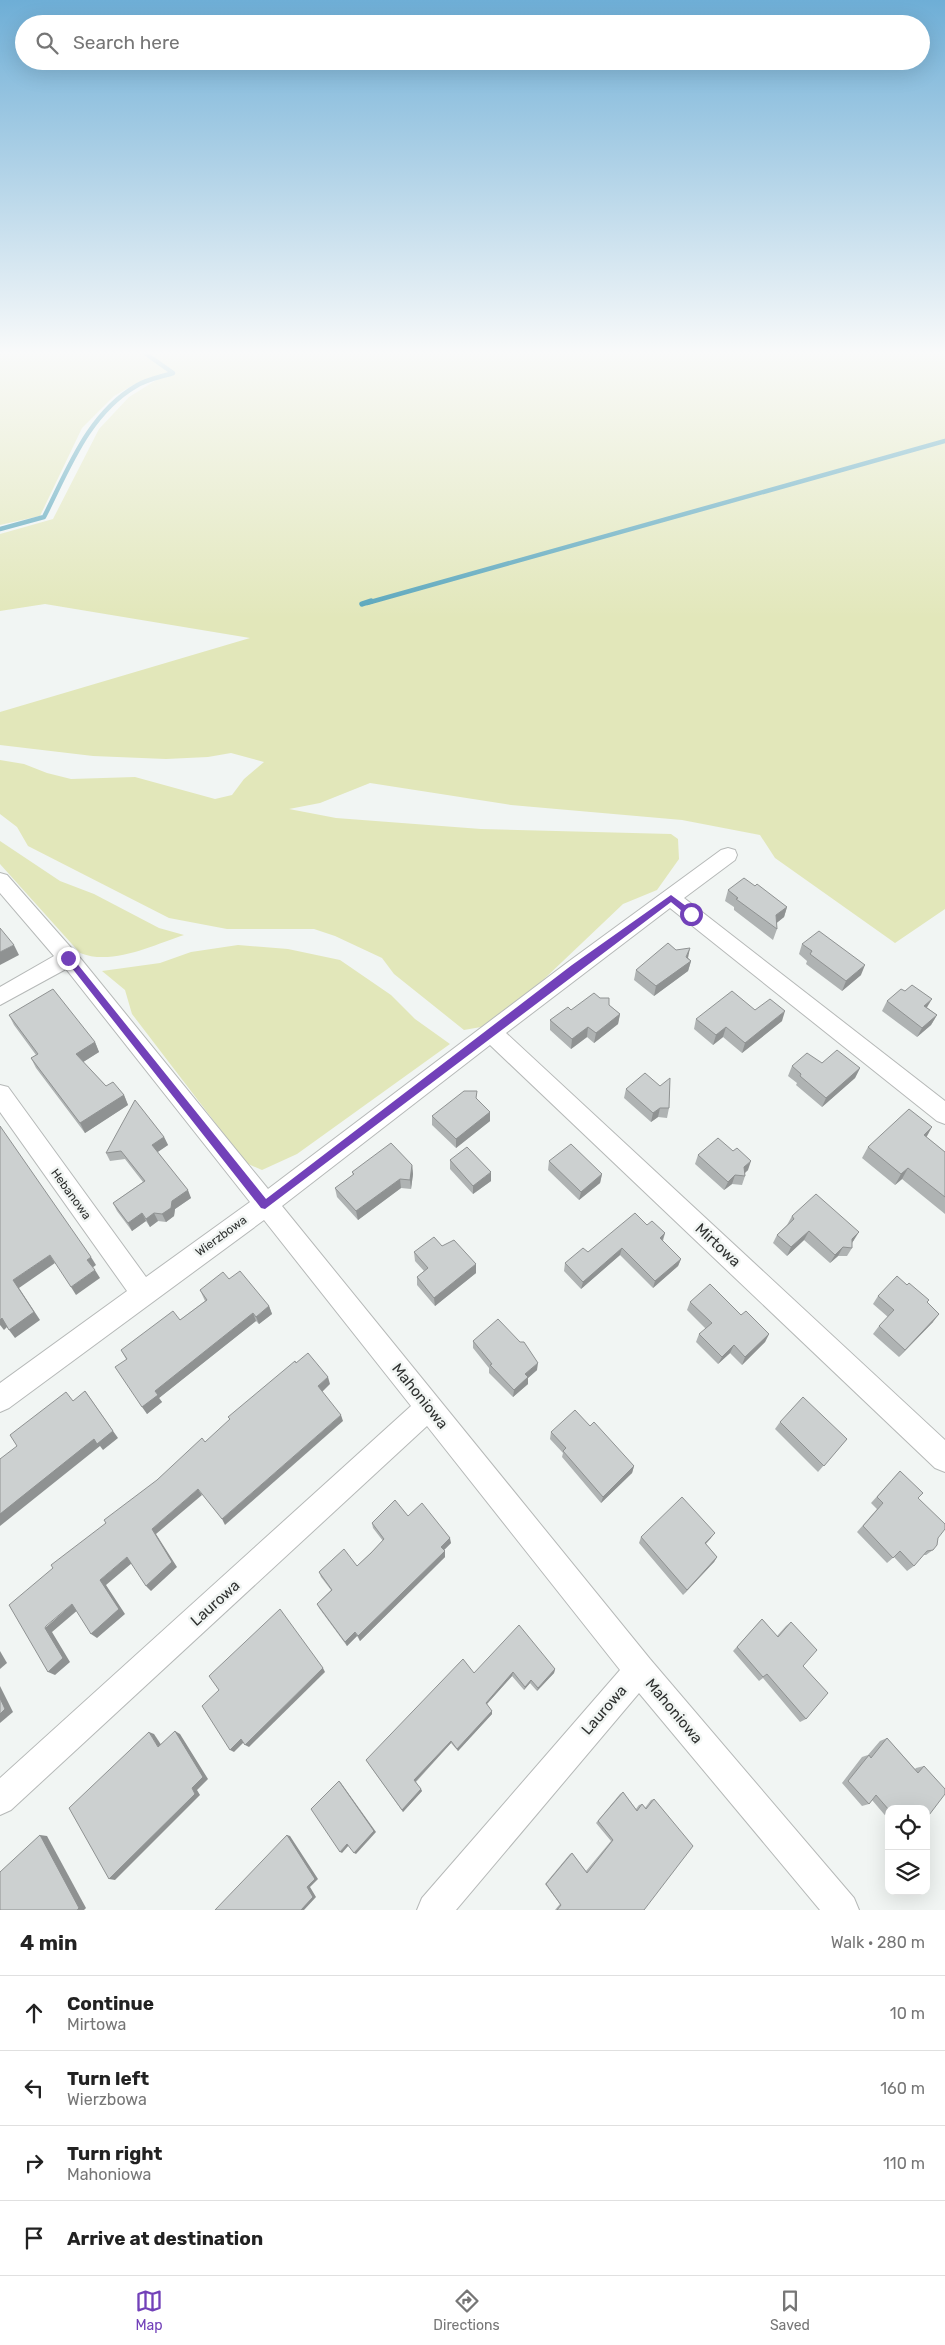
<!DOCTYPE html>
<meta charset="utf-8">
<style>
body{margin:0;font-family:Rubik,sans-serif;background:#f6f6f6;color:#222}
.controls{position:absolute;right:15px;bottom:15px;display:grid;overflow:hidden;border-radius:10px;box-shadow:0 5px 20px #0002}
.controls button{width:45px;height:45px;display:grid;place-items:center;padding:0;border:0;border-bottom:1px solid #e0e0e0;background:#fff;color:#222;font:25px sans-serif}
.stop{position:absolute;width:15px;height:15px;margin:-11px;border:4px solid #7241b9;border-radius:50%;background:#fff}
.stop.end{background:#7241b9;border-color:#fff;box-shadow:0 1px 5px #0008}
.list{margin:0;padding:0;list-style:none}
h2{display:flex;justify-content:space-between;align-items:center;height:65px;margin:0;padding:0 20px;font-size:21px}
h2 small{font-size:16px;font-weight:400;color:#767676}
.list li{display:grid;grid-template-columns:32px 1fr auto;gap:15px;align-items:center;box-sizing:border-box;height:75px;padding:0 20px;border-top:1px solid #e0e0e0}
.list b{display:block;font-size:19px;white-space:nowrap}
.list p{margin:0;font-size:16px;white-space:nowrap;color:#767676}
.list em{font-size:16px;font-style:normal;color:#767676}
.icon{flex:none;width:28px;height:28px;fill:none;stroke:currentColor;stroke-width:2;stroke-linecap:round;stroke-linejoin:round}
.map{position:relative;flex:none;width:945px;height:1910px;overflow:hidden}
.search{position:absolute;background:#fff;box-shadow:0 5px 20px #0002;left:15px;right:15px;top:15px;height:55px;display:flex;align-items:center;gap:12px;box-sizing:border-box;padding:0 18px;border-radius:28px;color:#767676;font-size:19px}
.sheet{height:365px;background:#fff}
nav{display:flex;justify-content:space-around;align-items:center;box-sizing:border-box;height:70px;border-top:1px solid #e0e0e0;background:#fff;font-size:14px;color:#767676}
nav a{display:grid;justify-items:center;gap:2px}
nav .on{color:#7241b9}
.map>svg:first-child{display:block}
.green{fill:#e2e7ba}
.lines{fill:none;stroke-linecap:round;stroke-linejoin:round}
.stream-far1{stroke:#58a5bb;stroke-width:4.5}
.stream{stroke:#58a5bb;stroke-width:5.5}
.minor-casing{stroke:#b6b9b8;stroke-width:2}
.minor{fill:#fff;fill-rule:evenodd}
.wall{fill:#afb3b3}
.shaded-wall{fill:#8f9292}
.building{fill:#ccd0d0;stroke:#8f9292}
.route{fill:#7241b9}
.labels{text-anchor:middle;stroke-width:5;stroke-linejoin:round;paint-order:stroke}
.street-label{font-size:12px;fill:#2f3130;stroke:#f1f5f3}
.near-street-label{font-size:15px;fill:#2f3130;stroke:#f1f5f3}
</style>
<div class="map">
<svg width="945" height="1910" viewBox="0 0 945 1910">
<rect width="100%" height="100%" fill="#f1f5f3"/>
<g class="green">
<path d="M0,351h945v558l-50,34 -120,-85 -15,-23 -78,-15 -171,-15 -141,-22 -50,20 -31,6 47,9 145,11 190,5 7,5 1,20 -22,31 -34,14 -81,77 -61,46 -17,3 -70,-56 -12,-16 -47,-22 -21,-7h-87l-58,-11 -141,-72 -11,-19 -17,-13v-54l24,4 23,9 24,6 64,-2 80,22 17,-4 12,-16 20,-17 -33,-9 -23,4 -42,2 -73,-3 -93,-11v-33l250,-74 -205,-34 -45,7v-77l53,-15 46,-90 30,-32 37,-23 -31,10 -21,12 -32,32 -42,88 -40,9z"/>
<path d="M0,841l60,40 34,13 65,34 25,7c-31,10 -72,31 -104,18l-80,-89z"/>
<path d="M238,945l50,4 52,11 51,35 24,24 35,25 -153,110 -35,16 -16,-7 -114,-149 -7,-24 -23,-19 58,-8 31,-11z"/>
</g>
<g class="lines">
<g class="stream-far1">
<path d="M0,529l44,-12c24,-47 44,-103 92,-131 11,-7 25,-9 37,-13l-31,-22"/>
<path d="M367,603l578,-162"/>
</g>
<path class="stream" d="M362,604l9,-3"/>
<defs>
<path id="minor" d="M728,848l7,2 2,5 -2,5 -51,38 261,203v23l-8,-3 -267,-213 -164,125 439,407v32l-10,-4 -445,-423 -208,161 368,453 204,239 5,12h-39l-181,-217 -183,217h-39l5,-12 198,-228 -193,-244 -416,384 -11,5v-37l411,-372 -147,-186 -255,188 -9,4v-29l127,-92 -127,-179v-27l8,2 138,190 104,-75 -184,-233 -66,36v-18l54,-31 -54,-63v-20l7,2 74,84 187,230 300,-227 153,-112z"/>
</defs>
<use href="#minor" class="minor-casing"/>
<use href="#minor" class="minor"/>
</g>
<g class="wall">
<path d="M755,886l32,21 -3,10 -8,6 1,6 -4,11 -39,-30v-3l-9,-6 3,-11z"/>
<path d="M802,944l59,31 -19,16 -36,-27 1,-3 -8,-7z"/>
<path d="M687,958l4,3 -3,10 -34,25 -20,-16 2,-10z"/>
<path d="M905,991l32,24 -6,10 -14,12 -35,-26 5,-10z"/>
<path d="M609,1005l11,9 -2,10 -24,19 -7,-6 -16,12 -21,-19v-10l21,-10z"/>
<path d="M755,1010l27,11 -40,32 -19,-16 -10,8 -19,-16 2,-10z"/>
<path d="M9,1015l86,27 4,10 -16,10 23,24 18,9 4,10 -43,28 -49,-65 -5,-10 5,-3 -22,-30z"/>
<path d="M822,1063l38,5 -5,10 -33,29 -26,-22 1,-2 -9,-7 4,-10z"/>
<path d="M626,1089l43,19 -2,10 -9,-1 -7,5 -27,-24z"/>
<path d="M477,1099l13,13v9l-34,27 -24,-23v-9z"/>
<path d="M164,1137l4,8 -11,7 34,46 -16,11 -1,7 -8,6 -8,-1 -8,6 -4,-6 -14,10 -15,-20 -4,-8 30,-21 -18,-23 -15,2 -4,-8z"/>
<path d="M926,1137l19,15v62l-43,-35 -7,6 -33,-27 6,-11z"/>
<path d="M698,1155l50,15 -3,3v3l-3,9 -10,-1 -8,6 -29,-26z"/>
<path d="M450,1160l41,21 -18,13 -23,-25z"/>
<path d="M549,1161l53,13 -2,9 -21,17 -31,-30z"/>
<path d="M412,1165l1,9 -2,15 -10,-1 -43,32 -21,-23 -2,-9 18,-13 -1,-3z"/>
<path d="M792,1216l62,24 -2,3v5l-5,8h-9l-8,7 -26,-23 -17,16 -14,-13 4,-8 10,-10z"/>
<path d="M647,1225l18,8 -2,8 18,18 -3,7 -25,22 -33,-33 -39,34 -17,-18 1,-8z"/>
<path d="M442,1246l34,27 -41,33 -18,-21v-8l7,-6 -9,-10 -1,-9z"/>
<path d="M229,1279l40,27 3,8 -13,10 -3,-3 -97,77 3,4 -15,12 -21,-55 -5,-9 59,-30 25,-19 -5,-11z"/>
<path d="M878,1296l49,7 6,19 -34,35 -26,-23 6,-8 9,-9 -15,-13z"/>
<path d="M690,1302l51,13 28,19 -4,8 -23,23 -12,-12 -12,11 -22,-22 3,-8 7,-5 -19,-19z"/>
<path d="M473,1341l64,29 -9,8v6l-15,13 -24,-24v-5l-16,-20z"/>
<path d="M780,1422l67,17 -29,33 -43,-43z"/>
<path d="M590,1426l44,40 -2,7 -31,30 -39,-46 1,-4 -13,-14 1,-7z"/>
<path d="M900,1471l18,27 20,40 -5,12 -7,5h-3l-9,11 -7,5 -13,-14 -7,6 -30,-31 20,-23 -6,-6z"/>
<path d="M408,1516l43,27 -7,7 1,7 -85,84 -3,-5 -10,10 -28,-38 -2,-4 14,-14 -10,-13 -2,-5 38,-6 26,-25 -10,-13 -1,-5z"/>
<path d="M641,1537l70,1 -5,6 11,13 -3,5 -31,33 -44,-52z"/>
<path d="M762,1619l15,17 9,-10 5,-4 12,44 3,53 -6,3 -37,-44 -4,3 -26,-30z"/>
<path d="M555,1669l-1,4 -17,18 -7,-8 -6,7 -12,-14 -25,28 5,10 -34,37 -7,-8 -35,39 6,9 -19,21 -37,-52 108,-87z"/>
<path d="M887,1738l28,31 1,-1 8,-2 2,43h-37v11l-17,-20 -3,4 -7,2 -20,-23 20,-26 6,-2 12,-14z"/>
<path d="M623,1792l13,17 3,-4 3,-1 3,4 6,-8 3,-1 -10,111h-89l5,-6 -15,-20 25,-30 2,-1 14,18 25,-30 -15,-18 24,-29z"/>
</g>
<g class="shaded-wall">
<path d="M787,907l-3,10 -11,9 3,-11z"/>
<path d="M14,945l5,10 -19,10v-13z"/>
<path d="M690,948l-2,10 3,3 -3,10 -34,25 2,-10 30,-29z"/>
<path d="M865,965l-4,10 -19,16 4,-10z"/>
<path d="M932,999l-6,10 -2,-3z"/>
<path d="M785,1011l-3,10 -40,32 3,-10z"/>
<path d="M620,1014l-2,10 -24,19 2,-10z"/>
<path d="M937,1015l-6,10 -14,12 5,-9z"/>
<path d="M588,1027l-1,10 -16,12 1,-10z"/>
<path d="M726,1027l-3,10 -10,8 3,-10z"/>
<path d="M95,1042l4,10 -19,12 -4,-10z"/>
<path d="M860,1068l-5,10 -33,29 4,-9z"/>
<path d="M124,1095l4,10 -43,28 -5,-10z"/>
<path d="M660,1108l-2,9 -7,5 2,-9z"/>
<path d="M490,1112v9l-34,27v-9z"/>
<path d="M932,1127l-6,11 -2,-3z"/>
<path d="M164,1137l4,8 -13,9 -3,-9z"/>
<path d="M751,1161l-3,9 -7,6 3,-9z"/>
<path d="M412,1165l1,9 -2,15 -1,-9z"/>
<path d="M908,1168l-6,11 -7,6 6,-11z"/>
<path d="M491,1172v9l-18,13v-8z"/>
<path d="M602,1174l-2,9 -21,17 2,-8z"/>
<path d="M735,1175l-3,9 -8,6 4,-8z"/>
<path d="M400,1179l1,9 -43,32 -2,-9z"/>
<path d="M188,1190l3,8 -16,11 -1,7 -8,6 -4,-8 10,-13z"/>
<path d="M142,1213l4,8 -14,10 -4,-8z"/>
<path d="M154,1213l4,8 -8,6 -4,-8z"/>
<path d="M809,1231l-5,9 -17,16 4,-9z"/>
<path d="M859,1232l-5,8 -7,8 5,-9z"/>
<path d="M665,1233l-3,8 -2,-3z"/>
<path d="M843,1247l-5,9 -8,7 5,-8z"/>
<path d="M622,1248l-2,7 -39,34 2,-7z"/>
<path d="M50,1255l5,8 -36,25 21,32 -25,18 -6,-8 4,-50z"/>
<path d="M91,1257l5,8 -4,3 -5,-8z"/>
<path d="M681,1259l-3,7 -25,22 2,-7z"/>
<path d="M476,1264v9l-41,33 -1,-8z"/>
<path d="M95,1270l5,8 -24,17 -5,-8z"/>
<path d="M269,1306l3,8 -13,10 -3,-7z"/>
<path d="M253,1313l3,8 -97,77 3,4 -15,12 -5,-7 13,-16z"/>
<path d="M939,1314l-6,8 -34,35 6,-7z"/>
<path d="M2,1318l6,8 -4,4 -4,-5v-5z"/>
<path d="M769,1334l-4,8 -23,23 3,-8z"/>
<path d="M734,1345l-4,8 -12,11 4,-7z"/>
<path d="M538,1363l-1,7 -9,8v6l-15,13 1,-7 11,-16z"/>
<path d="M328,1377l2,7 -9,9 -3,-7z"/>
<path d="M85,1391l33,47 -15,12 -3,-4 -100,80v-12z"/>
<path d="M341,1415l2,6 -118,104 -3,-6z"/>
<path d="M634,1466l-2,7 -31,30 2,-6z"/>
<path d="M198,1489l4,6 -46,39 21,33 -26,24 -5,-5 6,-57z"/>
<path d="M715,1533l-4,5 -10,10 4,-5z"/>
<path d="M450,1538l1,5 -9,9 -1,-5z"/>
<path d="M445,1551v6l-85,84 -2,-5z"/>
<path d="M127,1557l5,6 -26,22 19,29 -28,24 -6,-4 9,-54z"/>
<path d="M717,1557l-3,5 -31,33 4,-5z"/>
<path d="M72,1604l7,5 -27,23 18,30 -15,13 -7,-3 -3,-44z"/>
<path d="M355,1632l2,4 -10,10 -2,-4z"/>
<path d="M0,1651l7,12 -7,6z"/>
<path d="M323,1668l2,4 -76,75 -4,-2z"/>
<path d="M555,1669l-1,4 -17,18 1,-3z"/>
<path d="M513,1672l-1,4 -27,30 1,-3z"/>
<path d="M531,1680l-1,3 -6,7 1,-3z"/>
<path d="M0,1686l13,26 -13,11z"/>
<path d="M492,1711v3l-34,37 -1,-2z"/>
<path d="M175,1731l5,3 28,45 -11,11 3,5 -85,85 -6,-1 83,-91z"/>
<path d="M149,1732l5,2 10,15 -6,-2z"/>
<path d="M241,1739l4,2 -11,11 -4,-2z"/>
<path d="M451,1741v2l-36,39 -1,-2z"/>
<path d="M339,1781l2,2 35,49 -20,22 -2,-1z"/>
<path d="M421,1789l1,2 -19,21 -1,-2z"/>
<path d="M40,1835l7,1 39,72 -2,2h-7z"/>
<path d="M287,1835l3,1 28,43 -8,8 6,10 -12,13h-3l6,-23z"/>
<path d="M347,1844l2,1 -7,8 -2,-1z"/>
</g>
<g class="building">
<path d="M744,878l11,8 2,-2 30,23 -11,8 1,14 -41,-30 2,-1 -10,-8z"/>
<path d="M0,928l14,17 -14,7z"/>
<path d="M819,931l46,34 -19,16 -36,-27 2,-3 -10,-7z"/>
<path d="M668,943l8,7 14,-2 -4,9 5,4 -35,25 -20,-16z"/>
<path d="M912,985l20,14 -8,7 13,9 -15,13 -35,-27 14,-12 4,2z"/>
<path d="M53,989l42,53 -19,12 30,32 7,-4 11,13 -44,28 -49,-65 7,-4 -29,-39z"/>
<path d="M732,991l23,19 15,-11 15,12 -40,32 -19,-16 -10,8 -20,-16z"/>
<path d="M594,993l6,5h9v7l11,9 -24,19 -8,-6 -16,12 -22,-19 18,-13 3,3z"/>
<path d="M837,1050l23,18 -34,30 -26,-22 1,-2 -9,-8 15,-13 15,10z"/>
<path d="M645,1073l15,13 10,-8 -1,30h-9l-7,5 -27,-24z"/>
<path d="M464,1091h13l-1,7 14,14 -34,27 -24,-23z"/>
<path d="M135,1100l29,37 -12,8 36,45 -16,11 -1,7 -9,6 -8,-1 -8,6 -4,-6 -14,10 -15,-20 32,-22 -24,-30 -15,2z"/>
<path d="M909,1109l23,18 -8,8 21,17v45l-37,-29 -7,6 -33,-27z"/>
<path d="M0,1126l91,131 -4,3 8,10 -24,17 -21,-32 -37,25 21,32 -25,18 -7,-12 -2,2z"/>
<path d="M718,1138l15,13 4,-3 14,13 -7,6 1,9 -10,-1 -7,7 -30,-27z"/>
<path d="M391,1143l21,22 -2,15 -10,-1 -44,32 -21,-23 19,-14 -2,-2z"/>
<path d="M571,1144l31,30 -21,18 -32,-31z"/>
<path d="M467,1147l24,25 -18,14 -23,-26z"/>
<path d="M816,1194l43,38 -7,7v9l-9,-1 -8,8 -26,-24 -18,16 -14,-12 17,-16 -2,-3z"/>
<path d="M635,1213l12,12 5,-4 13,12 -5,5 21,21 -26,22 -33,-33 -39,34 -18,-19 18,-15 5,4z"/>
<path d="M434,1237l8,9 12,-6 22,24 -42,34 -17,-21 11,-9 -14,-16z"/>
<path d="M240,1271l29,35 -13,11 -3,-4 -98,78 3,4 -16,12 -27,-40 12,-8 -6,-9 52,-39 7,9 27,-20 -7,-10 23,-18 6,7z"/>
<path d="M897,1276l10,9 2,-2 20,17 -2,2 12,12 -34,36 -26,-24 15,-16 -16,-14z"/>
<path d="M710,1284l31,31 5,-4 23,23 -24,23 -11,-12 -12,12 -23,-23 13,-11 -22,-21z"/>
<path d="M498,1319l22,23h4l14,21 -13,11 3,3 -14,13 -24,-25 2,-1 -19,-23z"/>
<path d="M308,1353l20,24 -10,9 23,29 -119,104 -24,-30 -46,40 20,33 -26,24 -19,-29 -27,23 19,29 -28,25 -19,-30 -26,22 -1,2 18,30 -15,14 -39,-67 44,-37 -2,-3 55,-42 -2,-3 53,-40 45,-42 3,4 25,-23 -2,-2 67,-56 1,2z"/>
<path d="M85,1391l28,40 -16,13 -3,-5 -94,75v-55l17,-13 -7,-11 56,-43 7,9z"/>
<path d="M803,1397l44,42 -23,27 -44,-44z"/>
<path d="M575,1410l15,16 4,-4 40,44 -31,31 -40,-46 3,-3 -15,-16z"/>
<path d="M900,1471l23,22 -5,5 27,26v5l-7,9 -1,7 -4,5 -6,1 -13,15 -14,-15 -7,7 -30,-32 20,-23 -6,-6z"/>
<path d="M682,1497l33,36 -10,10 12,14 -30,33 -46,-53z"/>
<path d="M395,1500l13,16 14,-13 28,35 -9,9 4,4 -87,85 -3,-4 -10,10 -28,-38 15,-14 -13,-18 25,-23 13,17 14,-13 13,-14 -12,-16z"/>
<path d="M280,1609l43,59 -78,77 -4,-6 -11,11 -28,-44 17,-16 -10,-14z"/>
<path d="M762,1619l16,18 13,-15 26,28 -14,16 25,27 -22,26 -39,-45 -4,3 -26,-30z"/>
<path d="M519,1625l36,44 -17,19 -7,-8 -6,7 -12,-15 -27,31 6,8 -35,38 -6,-8 -37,39 7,9 -19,21 -36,-50 97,-101 11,14z"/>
<path d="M0,1698l5,11 -5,5z"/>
<path d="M175,1731l28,46 -11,11 3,6 -86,85 -40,-71 80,-76 9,15z"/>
<path d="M887,1738l31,35 6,-7 21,23v5l-19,25v-10h-37v1l-13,-15 -7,9 -21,-23 21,-26 2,3z"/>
<path d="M339,1781l35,50 -20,22 -7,-9 -7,8 -29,-43z"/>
<path d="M623,1792l14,19 5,-7 4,5 8,-10 39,47 -49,64h-87l4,-5 -15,-21 26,-31 15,20 26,-33 -15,-19z"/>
<path d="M40,1835l39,73 -2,2h-77v-38z"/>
<path d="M287,1835l28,44 -8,8 6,10 -12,13h-86z"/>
</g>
<linearGradient id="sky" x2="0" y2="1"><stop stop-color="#6eaed6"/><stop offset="0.57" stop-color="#f9fafa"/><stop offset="1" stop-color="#f9fafa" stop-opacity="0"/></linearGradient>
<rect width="945" height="619" fill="url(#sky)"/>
<path class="route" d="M671,895l23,17v4h-6l-17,-14 -406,307 -4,-1 -197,-250 4,-3 3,1 195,243 306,-234z"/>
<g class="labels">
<g class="street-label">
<text transform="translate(71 1194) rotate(54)" y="4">Hebanowa</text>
<text transform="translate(221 1236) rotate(-36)" y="4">Wierzbowa</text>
</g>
<g class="near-street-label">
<text transform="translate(718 1245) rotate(43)" y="5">Mirtowa</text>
<text transform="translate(420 1396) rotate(51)" y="5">Mahoniowa</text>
<text transform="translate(215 1603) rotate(-42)" y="5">Laurowa</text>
<text transform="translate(604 1710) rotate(-49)" y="5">Laurowa</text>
<text transform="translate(674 1711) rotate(50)" y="5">Mahoniowa</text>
</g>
</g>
</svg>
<div class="controls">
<button><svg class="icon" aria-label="locate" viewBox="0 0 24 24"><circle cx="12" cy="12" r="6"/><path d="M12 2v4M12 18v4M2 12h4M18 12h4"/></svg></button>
<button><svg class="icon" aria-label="layers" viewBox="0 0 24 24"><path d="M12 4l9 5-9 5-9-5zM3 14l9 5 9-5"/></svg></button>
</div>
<div class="stop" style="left:691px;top:914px"></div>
<div class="stop end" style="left:68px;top:958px"></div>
<div class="search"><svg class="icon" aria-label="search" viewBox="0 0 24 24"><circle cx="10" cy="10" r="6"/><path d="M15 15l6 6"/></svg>Search here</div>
</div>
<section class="sheet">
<h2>4 min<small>Walk · 280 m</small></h2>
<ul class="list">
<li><svg class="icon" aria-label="ahead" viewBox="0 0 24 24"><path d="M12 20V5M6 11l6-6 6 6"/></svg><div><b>Continue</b><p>Mirtowa</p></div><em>10 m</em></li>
<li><svg class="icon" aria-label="left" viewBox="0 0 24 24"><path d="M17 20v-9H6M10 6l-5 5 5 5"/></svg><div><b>Turn left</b><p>Wierzbowa</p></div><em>160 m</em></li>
<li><svg class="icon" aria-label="right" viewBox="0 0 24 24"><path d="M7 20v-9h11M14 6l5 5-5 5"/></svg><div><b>Turn right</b><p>Mahoniowa</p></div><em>110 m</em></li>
<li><svg class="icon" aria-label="arrive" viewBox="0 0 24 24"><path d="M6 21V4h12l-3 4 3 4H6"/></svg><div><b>Arrive at destination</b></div></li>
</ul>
</section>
<nav>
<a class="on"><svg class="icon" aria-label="map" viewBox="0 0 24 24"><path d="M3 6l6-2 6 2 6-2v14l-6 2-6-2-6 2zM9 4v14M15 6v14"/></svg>Map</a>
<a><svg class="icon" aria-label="directions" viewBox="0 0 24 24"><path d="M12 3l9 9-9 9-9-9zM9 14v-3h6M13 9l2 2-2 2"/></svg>Directions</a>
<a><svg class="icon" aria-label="saved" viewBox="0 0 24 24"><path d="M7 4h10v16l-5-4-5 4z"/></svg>Saved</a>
</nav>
